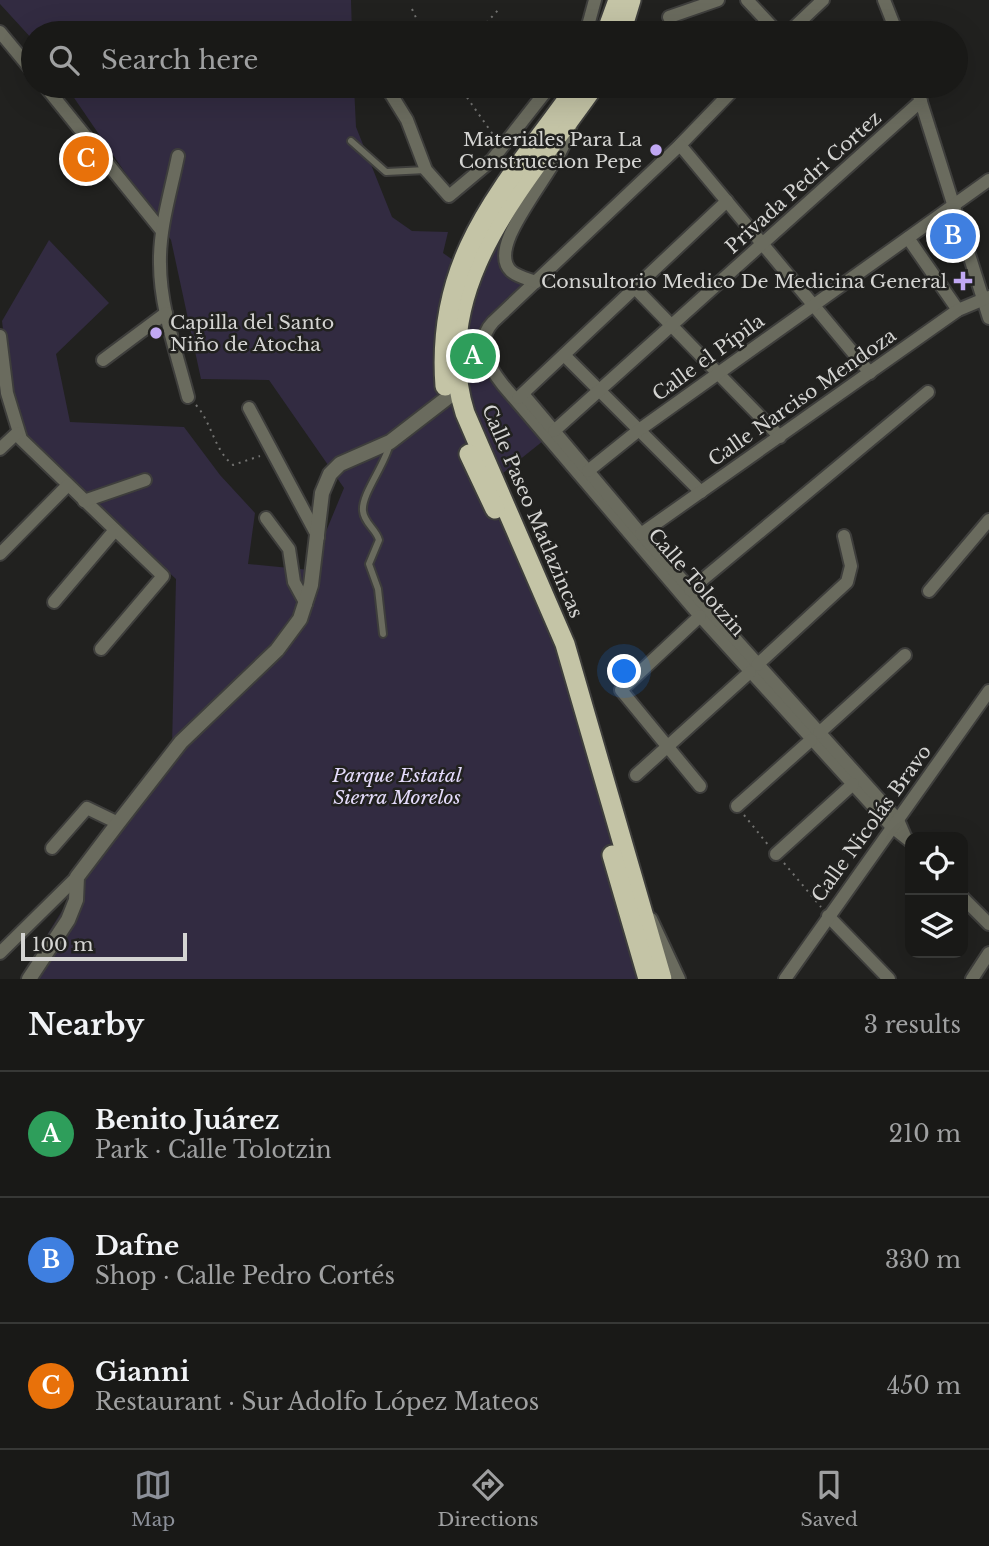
<!DOCTYPE html>
<meta charset="utf-8">
<style>
body{margin:0;font-family:"Libre Baskerville",serif;background:#222220;color:#f1f3f6}
.controls{position:absolute;right:21px;bottom:21px;display:grid;overflow:hidden;border-radius:14px;box-shadow:0 7px 28px #0002}
.controls button{width:63px;height:63px;display:grid;place-items:center;padding:0;border:0;border-bottom:2px solid #373836;background:#191917;color:#f1f3f6;font:35px sans-serif}
.scale{position:absolute;left:21px;bottom:18px;width:166px;box-sizing:border-box;padding-left:7px;border:4px solid #d4d4d2;border-top:0;font-size:19px;line-height:24px;white-space:nowrap;color:#d4d4d2;-webkit-text-stroke:5px #21211f;paint-order:stroke}
.you{position:absolute;left:625px;top:672px;width:24px;height:24px;margin:-18px;border:5px solid #fff;border-radius:50%;background:#1a73e8;box-shadow:0 0 0 10px #1a73e833}
.badge{display:grid;place-items:center;width:46px;height:46px;border-radius:50%;background:#8c9099;color:#fff;font-size:23px;font-weight:700}
.pin{position:absolute;translate:-50% -50%;border:4px solid #fff;box-shadow:0 2px 7px #0006}
.list{margin:0;padding:0;list-style:none}
h2{display:flex;justify-content:space-between;align-items:center;height:91px;margin:0;padding:0 28px;font-size:30px}
h2 small{font-size:23px;font-weight:400;color:#9fa0a1}
.list li{display:grid;grid-template-columns:46px 1fr auto;gap:21px;align-items:center;box-sizing:border-box;height:126px;padding:0 28px;border-top:2px solid #373836}
.list b{display:block;font-size:26px;white-space:nowrap}
.list p{margin:0;font-size:23px;white-space:nowrap;color:#9fa0a1}
.list em{font-size:23px;font-style:normal;color:#9fa0a1}
.icon{flex:none;width:38px;height:38px;fill:none;stroke:currentColor;stroke-width:2;stroke-linecap:round;stroke-linejoin:round}
.map{position:relative;flex:none;width:989px;height:979px;overflow:hidden}
.search{position:absolute;background:#191917;box-shadow:0 7px 28px #0002;left:21px;right:21px;top:21px;height:77px;display:flex;align-items:center;gap:18px;box-sizing:border-box;padding:0 24px;border-radius:38px;color:#9fa0a1;font-size:26px}
.sheet{height:469px;background:#191917}
nav{display:flex;justify-content:space-around;align-items:center;box-sizing:border-box;height:98px;border-top:2px solid #373836;background:#191917;font-size:19px;color:#9fa0a1}
nav a{display:grid;justify-items:center;gap:4px}
nav .on{color:#8c9099}
.map>svg:first-child{display:block}
.green{fill:#322b41}
.lines{fill:none;stroke-linecap:round;stroke-linejoin:round}
.service-casing{stroke:#3e3e3c;stroke-width:10}
.minor-casing{stroke:#3e3e3c;stroke-width:16}
.tertiary-casing{stroke:#3e3e3c;stroke-width:18}
.trunk-casing{stroke:#3e3e3c;stroke-width:23}
.path{stroke:#737371;stroke-width:2;stroke-dasharray:2 5;stroke-linecap:butt}
.service{stroke:#6a6b5e;stroke-width:6}
.minor{stroke:#6a6b5e;stroke-width:12}
.tertiary{stroke:#6a6b5e;stroke-width:14}
.trunk{stroke:#c4c4a6;stroke-width:19}
.poi-dot{fill:#c1a8f3;stroke:#21211f;stroke-width:2.5}
.labels{text-anchor:middle;stroke-width:5;stroke-linejoin:round;paint-order:stroke}
.poi-label{font-size:19px;fill:#d4d4d2;stroke:#21211f;text-anchor:end}
.street-label{font-size:19px;fill:#d4d4d2;stroke:#21211f}
.park-label{font-size:19px;font-style:italic;fill:#e4dbfb;stroke:#21211f}
</style>
<div class="map">
<svg width="989" height="979" viewBox="0 0 989 979">
<rect width="100%" height="100%" fill="#21211f"/>
<g class="green">
<path d="M0,0h351l1,33h-319v7l-33,-36z"/>
<path d="M66,86h288l2,41 36,90 20,14 36,1 -5,21 10,7 -11,78 104,266 111,375h-626l1,-20 85,-136 55,-77 4,-167 -155,-142 -10,-40 -9,-76 47,-81 60,63 -53,51 14,68 114,5 36,48 35,38 -7,51 62,6 34,-82 -75,-108 -68,-1 -30,-139z"/>
<path d="M497,238l7,34 20,11 -42,43 -3,11 64,104 -40,32 -31,-67 -7,-46 6,-66z"/>
</g>
<g class="lines">
<defs>
<g id="service">
<path d="M351,141l35,31 40,-2"/>
<path d="M383,634l-5,-45 -9,-25 10,-24c-3,-11 -15,-17 -16,-29 -2,-17 23,-47 27,-68"/>
</g>
<g id="minor">
<path d="M747,0l31,33"/>
<path d="M884,0l13,33"/>
<path d="M669,17l49,-17"/>
<path d="M0,32l33,40"/>
<path d="M586,33l9,-33"/>
<path d="M788,33l35,-33"/>
<path d="M45,86l117,145"/>
<path d="M386,86l21,34 19,50 23,26 43,-36 58,-74"/>
<path d="M737,86l-57,59 -187,177c-19,20 -5,44 10,63l197,231 192,211 18,14"/>
<path d="M916,86l73,232"/>
<path d="M680,145l190,228"/>
<path d="M178,156c-7,35 -19,72 -18,108 0,44 17,90 28,133"/>
<path d="M908,238l50,72"/>
<path d="M536,282c-8,-3 -18,-5 -25,-11 -29,-28 57,-109 60,-148"/>
<path d="M635,288l145,149"/>
<path d="M0,336l7,57 14,46 142,137 -62,73"/>
<path d="M564,355l137,137"/>
<path d="M103,360l63,-47"/>
<path d="M523,394l118,140 257,286 6,14"/>
<path d="M518,398l209,-197"/>
<path d="M249,408l69,129"/>
<path d="M554,431l367,-330"/>
<path d="M0,449l17,-16"/>
<path d="M588,471l51,-41 350,-250"/>
<path d="M84,501l61,-21"/>
<path d="M266,518l23,31 5,33 12,22"/>
<path d="M641,534l317,-224 31,-13"/>
<path d="M0,554l68,-69"/>
<path d="M690,590l238,-198"/>
<path d="M929,591l60,-71"/>
<path d="M54,602l61,-72"/>
<path d="M700,616l-79,74 79,96"/>
<path d="M757,665l90,-83 4,-16 -7,-30"/>
<path d="M819,733l86,-78"/>
<path d="M636,775l114,-103"/>
<path d="M737,806l74,-66"/>
<path d="M52,848l35,-40 31,15"/>
<path d="M776,854l77,-70"/>
<path d="M963,898l26,26"/>
<path d="M828,916l61,63"/>
<path d="M651,919l28,60"/>
<path d="M0,953l77,-76"/>
<path d="M785,979l204,-288"/>
<path d="M972,979l17,-26"/>
</g>
<path id="tertiary" d="M29,979l39,-59 8,-20 1,-23 41,-54 63,-81 96,-92 23,-31 11,-34 11,-92 8,-19 10,-10 50,-22 57,-44"/>
<g id="trunk">
<path d="M606,33l12,-33"/>
<path d="M621,33l10,-33"/>
<path d="M594,86c-66,95 -169,200 -129,327l100,231 97,335"/>
<path d="M445,386c-10,-132 61,-200 132,-300"/>
<path d="M469,454l26,55"/>
<path d="M612,855l36,124"/>
</g>
</defs>
<use href="#service" class="service-casing"/>
<use href="#minor" class="minor-casing"/>
<use href="#tertiary" class="tertiary-casing"/>
<use href="#trunk" class="trunk-casing"/>
<g class="path">
<path d="M412,9l11,24"/>
<path d="M379,23l35,10"/>
<path d="M477,33l23,-25"/>
<path d="M459,86l35,50"/>
<path d="M196,405c16,18 18,45 37,60l27,-9"/>
<path d="M744,815l25,31"/>
<path d="M784,863l37,44"/>
</g>
<use href="#service" class="service"/>
<use href="#minor" class="minor"/>
<use href="#tertiary" class="tertiary"/>
<use href="#trunk" class="trunk"/>
</g>
<g class="poi-dot">
<circle cx="656" cy="150" r="7"/>
<path d="M959.5 270.5h7v7h7v7h-7v7h-7v-7h-7v-7h7z"/>
<circle cx="156" cy="333" r="7"/>
</g>
<g class="labels">
<g class="poi-label">
<text x="642" y="146">Materiales Para La<tspan x="642" dy="22">Construccion Pepe</tspan></text>
<text x="947" y="288">Consultorio Medico De Medicina General</text>
<text x="170" y="329" text-anchor="start">Capilla del Santo<tspan x="170" dy="22">Niño de Atocha</tspan></text>
</g>
<g class="street-label">
<text transform="translate(803 182) rotate(-42)" y="7">Privada Pedri Cortez</text>
<text transform="translate(708 357) rotate(-36)" y="7">Calle el Pípila</text>
<text transform="translate(802 397) rotate(-35)" y="7">Calle Narciso Mendoza</text>
<text transform="translate(533 511) rotate(67)" y="7">Calle Paseo Matlazincas</text>
<text transform="translate(697 582) rotate(49)" y="7">Calle Tolotzin</text>
<text transform="translate(871 823) rotate(-54)" y="7">Calle Nicolás Bravo</text>
</g>
<g class="park-label">
<text x="397" y="782">Parque Estatal<tspan x="397" dy="22">Sierra Morelos</tspan></text>
</g>
</g>
</svg>
<div class="controls">
<button><svg class="icon" aria-label="locate" viewBox="0 0 24 24"><circle cx="12" cy="12" r="6"/><path d="M12 2v4M12 18v4M2 12h4M18 12h4"/></svg></button>
<button><svg class="icon" aria-label="layers" viewBox="0 0 24 24"><path d="M12 4l9 5-9 5-9-5zM3 14l9 5 9-5"/></svg></button>
</div>
<div class="scale">100 m</div>
<div class="you"></div>
<div class="pin badge" style="left:473px;top:356px;background:#2e9e5b">A</div>
<div class="pin badge" style="left:953px;top:236px;background:#3f7fe0">B</div>
<div class="pin badge" style="left:86px;top:159px;background:#e8710a">C</div>
<div class="search"><svg class="icon" aria-label="search" viewBox="0 0 24 24"><circle cx="10" cy="10" r="6"/><path d="M15 15l6 6"/></svg>Search here</div>
</div>
<section class="sheet">
<h2>Nearby<small>3 results</small></h2>
<ul class="list">
<li><span class="badge" style="background:#2e9e5b">A</span><div><b>Benito Juárez</b><p>Park · Calle Tolotzin</p></div><em>210 m</em></li>
<li><span class="badge" style="background:#3f7fe0">B</span><div><b>Dafne</b><p>Shop · Calle Pedro Cortés</p></div><em>330 m</em></li>
<li><span class="badge" style="background:#e8710a">C</span><div><b>Gianni</b><p>Restaurant · Sur Adolfo López Mateos</p></div><em>450 m</em></li>
</ul>
</section>
<nav>
<a class="on"><svg class="icon" aria-label="map" viewBox="0 0 24 24"><path d="M3 6l6-2 6 2 6-2v14l-6 2-6-2-6 2zM9 4v14M15 6v14"/></svg>Map</a>
<a><svg class="icon" aria-label="directions" viewBox="0 0 24 24"><path d="M12 3l9 9-9 9-9-9zM9 14v-3h6M13 9l2 2-2 2"/></svg>Directions</a>
<a><svg class="icon" aria-label="saved" viewBox="0 0 24 24"><path d="M7 4h10v16l-5-4-5 4z"/></svg>Saved</a>
</nav>
